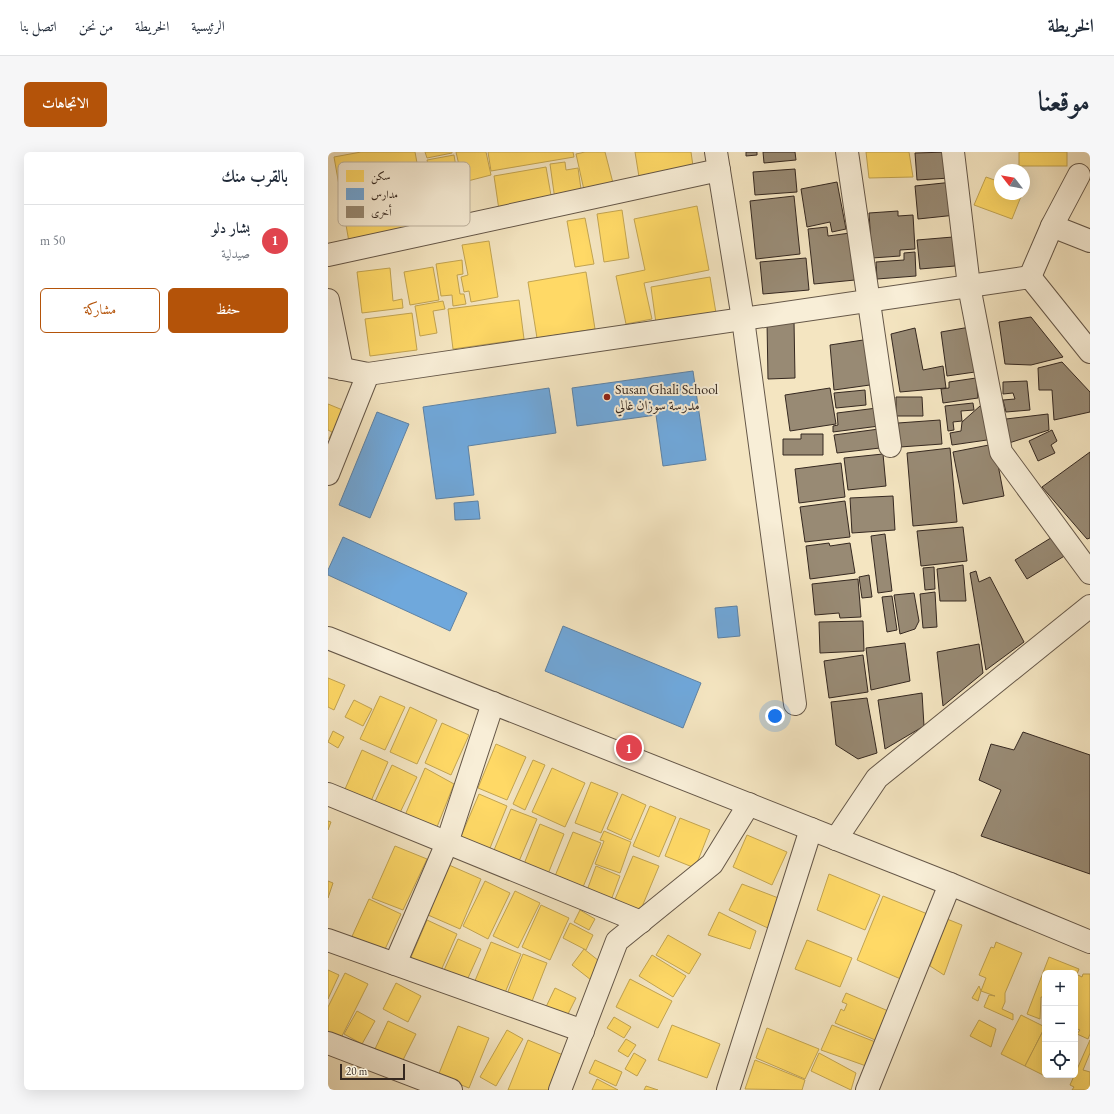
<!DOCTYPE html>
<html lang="ar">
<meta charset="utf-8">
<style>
body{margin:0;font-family:"EB Garamond",Amiri,serif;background:#f6f6f7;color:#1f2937;direction:rtl}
.controls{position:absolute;right:12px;bottom:12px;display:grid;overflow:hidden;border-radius:6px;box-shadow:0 4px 16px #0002}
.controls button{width:36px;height:36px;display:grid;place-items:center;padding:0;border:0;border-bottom:1px solid #e0e1e3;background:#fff;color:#1f2937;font:20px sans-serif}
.compass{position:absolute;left:666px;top:12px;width:36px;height:36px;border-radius:50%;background:#fff;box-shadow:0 4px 16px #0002;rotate:301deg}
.scale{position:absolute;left:12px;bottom:10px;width:65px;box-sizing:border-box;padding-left:4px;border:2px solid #352820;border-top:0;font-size:11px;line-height:14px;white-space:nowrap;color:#352820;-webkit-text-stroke:3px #f8eed7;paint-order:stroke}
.you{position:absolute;left:447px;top:564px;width:14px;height:14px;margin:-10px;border:3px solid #fff;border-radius:50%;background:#1a73e8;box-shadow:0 0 0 6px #1a73e833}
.badge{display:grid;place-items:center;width:26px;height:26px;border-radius:50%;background:#b45309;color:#fff;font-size:13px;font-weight:700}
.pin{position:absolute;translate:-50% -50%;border:2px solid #fff;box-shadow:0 1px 4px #0006}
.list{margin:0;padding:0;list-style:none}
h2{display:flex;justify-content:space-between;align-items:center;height:52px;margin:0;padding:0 16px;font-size:17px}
h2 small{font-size:13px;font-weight:400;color:#747a83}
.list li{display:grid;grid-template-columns:26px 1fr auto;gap:12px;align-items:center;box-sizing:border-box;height:72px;padding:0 16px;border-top:1px solid #e0e1e3}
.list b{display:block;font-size:15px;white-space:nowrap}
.list p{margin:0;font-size:13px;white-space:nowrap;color:#747a83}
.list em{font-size:13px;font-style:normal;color:#747a83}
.actions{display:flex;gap:8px;padding:12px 16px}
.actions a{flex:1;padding:9px 0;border:1px solid #b45309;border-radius:6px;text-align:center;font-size:14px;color:#b45309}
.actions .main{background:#b45309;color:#fff}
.icon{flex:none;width:22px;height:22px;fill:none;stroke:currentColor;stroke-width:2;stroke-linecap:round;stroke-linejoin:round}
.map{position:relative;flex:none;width:762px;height:938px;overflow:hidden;direction:ltr;border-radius:6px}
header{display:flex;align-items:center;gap:24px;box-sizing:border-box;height:56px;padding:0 20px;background:#fff;border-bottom:1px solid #e0e1e3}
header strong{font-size:19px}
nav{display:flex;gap:22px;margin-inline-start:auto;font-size:14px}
.intro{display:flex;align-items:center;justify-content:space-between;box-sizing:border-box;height:96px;padding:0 24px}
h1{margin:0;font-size:28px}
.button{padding:10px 18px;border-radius:6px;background:#b45309;color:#fff;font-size:14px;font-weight:700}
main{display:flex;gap:24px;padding:0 24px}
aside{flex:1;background:#fff;border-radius:6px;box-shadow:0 4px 16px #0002}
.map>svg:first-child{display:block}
.homes{fill:#ffd966;stroke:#c2a451}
.schools{fill:#6fa8dc;stroke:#5e82a4}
.building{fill:#988a74;stroke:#352820}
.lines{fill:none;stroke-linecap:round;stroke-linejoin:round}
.minor-casing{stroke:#655748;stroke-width:24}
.minor{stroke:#f8eed7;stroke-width:22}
.poi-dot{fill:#8f2418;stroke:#f8eed7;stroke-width:1.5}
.labels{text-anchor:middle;stroke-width:4;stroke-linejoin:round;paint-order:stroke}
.poi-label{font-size:14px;fill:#352820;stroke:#f8eed7;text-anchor:start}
.key{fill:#f8eed7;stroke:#beb3a0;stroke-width:1}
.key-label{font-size:11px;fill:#352820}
</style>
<header>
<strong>الخريطة</strong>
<nav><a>الرئيسية</a><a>الخريطة</a><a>من نحن</a><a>اتصل بنا</a></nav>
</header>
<div class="intro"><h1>موقعنا</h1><a class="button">الاتجاهات</a></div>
<main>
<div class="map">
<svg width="762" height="938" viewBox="0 0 762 938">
<rect width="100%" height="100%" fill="#f4e5c1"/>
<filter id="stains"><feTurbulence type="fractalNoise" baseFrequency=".005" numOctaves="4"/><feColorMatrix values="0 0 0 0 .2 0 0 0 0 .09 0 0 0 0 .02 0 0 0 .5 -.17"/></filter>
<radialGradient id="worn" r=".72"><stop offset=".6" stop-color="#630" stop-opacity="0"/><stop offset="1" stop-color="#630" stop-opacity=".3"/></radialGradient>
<g class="homes">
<path d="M33,0h54l14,76 -80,14 -15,-85z"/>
<path d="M97,0h27v1l-25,5z"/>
<path d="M128,0h30l5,23 -31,8 -2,-8 3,-1z"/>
<path d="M160,0h85l1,5 -83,14z"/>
<path d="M257,0h20l8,31 -29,7 -8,-36z"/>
<path d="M307,0h56l2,14 -54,11z"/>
<path d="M538,0h43l4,25 -44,1z"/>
<rect x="691" y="0" width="48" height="14"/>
<path d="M126,3l3,18 -26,5 -4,-18z"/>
<path d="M237,10l1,8 12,-2 4,28 -27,4 -5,-36z"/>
<path d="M218,15l6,34 -53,9 -5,-34z"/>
<path d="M658,25l14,5v12h22l-10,25 -38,-14z"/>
<path d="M369,54l12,64 -65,13 8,36 -26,5 -10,-48 29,-6 -11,-51z"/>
<path d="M294,58l7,48 -25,4 -7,-48z"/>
<path d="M257,66l9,46 -19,3 -8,-46z"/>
<path d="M161,89l9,56 -27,5 -2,-11 -5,1 -3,-15 7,-2 -6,-30z"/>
<path d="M134,108l1,14 -6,1 3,19h4l2,10 -13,2 -1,-11 -11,1 -5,-32z"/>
<path d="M105,115l6,33 -29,5 -6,-33z"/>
<path d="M62,116l3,33 9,-2 1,9 -41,5 -5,-41z"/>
<path d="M258,120l9,57 -58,9 -9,-56z"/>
<path d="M382,125l6,36 -60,10 -5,-36z"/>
<path d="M191,148l5,39 -71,10 -5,-40z"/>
<path d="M115,149l2,8 -12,2 4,22 -17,3 -5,-30z"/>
<path d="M84,161l5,37 -47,6 -5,-37z"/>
<path d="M0,252l22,9 -12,30 -9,-4 3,-7 -4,-2z"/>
<path d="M0,526l17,7 -11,25 -6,-3z"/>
<path d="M52,544l25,11 -20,43 -25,-11z"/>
<path d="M26,548l18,9 -9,17 -18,-9z"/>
<path d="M82,555l27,13 -20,44 -27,-12z"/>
<path d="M114,571l27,12 -18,40 -26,-12z"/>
<path d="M5,579l11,6 -6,11 -10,-6z"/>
<path d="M168,592l30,13 -19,43 -29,-12z"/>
<path d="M34,598l26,12 -20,46 -26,-12z"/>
<path d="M205,608l12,5 -20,45 -12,-6z"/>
<path d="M64,613l25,12 -20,42 -25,-11z"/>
<path d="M97,616l29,16 -19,48 -32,-12z"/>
<path d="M224,616l33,15 -20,44 -33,-15z"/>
<path d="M263,630l27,11 -17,40 -26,-10z"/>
<path d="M151,642l28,12 -19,47 -29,-12z"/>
<path d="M294,642l24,11 -15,35 -24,-11z"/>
<path d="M322,654l26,11 -17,40 -26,-11z"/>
<path d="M183,657l26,10 -20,47 -25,-11z"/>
<path d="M352,666l30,12 -15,38 -30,-12z"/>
<path d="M0,669l3,1 -3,8z"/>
<path d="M212,672l24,10 -18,45 -24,-10z"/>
<path d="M276,679l27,11 -11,31 -25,-9 9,-23 -4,-1z"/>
<path d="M245,680l28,11 -20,49 -28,-11z"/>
<path d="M419,683l40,17 -15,33 -39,-18z"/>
<path d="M67,694l32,13 -24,51 -31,-12z"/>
<path d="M305,704l26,10 -20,48 -26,-10z"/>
<path d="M121,713l32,14 -21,50 -32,-14z"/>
<path d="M268,714l24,10 -10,27 -24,-10z"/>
<path d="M501,722l51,21 -15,35 -48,-20z"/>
<path d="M0,729l5,2 -5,15z"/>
<path d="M157,729l25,12 -22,46 -25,-13z"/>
<path d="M414,732l39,15 -11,30 -41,-19z"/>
<path d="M187,739l25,12 -22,45 -25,-12z"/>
<path d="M555,744l47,19 -27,65 -46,-20z"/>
<path d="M41,747l32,15 -20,44 -32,-15z"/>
<path d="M213,753l28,13 -19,42 -28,-13z"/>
<path d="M252,758l15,9 -6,11 -15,-8z"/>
<path d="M391,760l37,19 -6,18 -42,-14z"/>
<path d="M619,767l15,6 -18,50 -14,-9z"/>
<path d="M99,768l30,14 -18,41 -30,-13z"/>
<path d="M242,771l23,12 -7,15 -23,-12z"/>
<path d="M340,783l33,19 -12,20 -33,-19z"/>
<path d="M130,787l23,10 -17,38 -23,-10z"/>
<path d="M479,788l45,18 -12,29 -45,-18z"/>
<path d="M163,790l30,12 -19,46 -30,-12z"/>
<path d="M668,790l26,11 -17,40v9l-3,7 11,5v6l-29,-13 5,-12 6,1 -14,-5 5,-13 -7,-3 12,-28 3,1z"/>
<path d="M256,797l20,16 -13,15 -19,-15z"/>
<path d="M195,802l24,9 -18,46 -24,-10z"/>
<path d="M324,803l34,21 -13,21 -34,-21z"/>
<path d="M721,805l30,12 -4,10v-6h-30v24h-4l-1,22 -13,-5z"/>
<path d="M0,818l11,5 -11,24z"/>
<path d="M17,821l23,11 -27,54 -13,-6v-25z"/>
<path d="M755,822h7v60l-2,5 -11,-5 3,-4 -5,-2v-46l3,-7 4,2z"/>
<path d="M302,827l42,22 -14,27 -42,-21z"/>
<path d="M68,831l25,13 -13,26 -25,-13z"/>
<path d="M651,834l2,5 -3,10 -6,-3z"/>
<path d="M227,836l21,10 -10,20 -21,-9z"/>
<path d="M518,841l47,20 -13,29 -45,-19 6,-14 3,2 3,-7 -5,-2z"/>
<path d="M29,859l18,10 -13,23 -18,-10z"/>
<path d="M693,863l24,12 -20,39 -24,-12z"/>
<path d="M286,865l17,10 -7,11 -17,-10z"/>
<path d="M651,868l17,9 -5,18 -21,-11z"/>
<path d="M60,869l28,13 -14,28 -27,-13z"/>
<path d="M344,873l48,19 -13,34 -49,-18z"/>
<path d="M504,873l46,18 -9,24 -48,-17z"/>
<path d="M130,874l31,12 -20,50 -31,-12z"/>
<path d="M717,875v48h3l-1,2 -22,-11z"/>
<path d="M439,876l52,21 -14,30 -49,-21z"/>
<path d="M179,878l16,9 -27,47 -16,-9z"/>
<path d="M298,887l10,6 -8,12 -10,-6z"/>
<path d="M200,888l35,15 -14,35h-41z"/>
<path d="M762,888v13l-7,17 7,2v18h-18l2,-3 -4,-2z"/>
<path d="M306,901l12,7 -9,16 -12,-7z"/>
<path d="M491,901l37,20 -5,17 -40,-19z"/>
<path d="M267,908l27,12 -6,14 -27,-13z"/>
<path d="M427,908l50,20 -3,10 -57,-1z"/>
<path d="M269,927l21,11h-26z"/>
<path d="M318,934l12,4h-14z"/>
</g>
<g class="schools">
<path d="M365,219l13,89 -43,6 -7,-51 -79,11 -5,-38z"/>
<path d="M221,236l7,45 -88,13 6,49 -38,4 -13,-92z"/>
<path d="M49,260l32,12 -39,94 -31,-13z"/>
<path d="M150,349l2,18 -25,1 -1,-17z"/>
<path d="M15,385l124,56 -17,38 -122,-56v-5z"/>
<path d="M409,454l3,30 -22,2 -3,-30z"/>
<path d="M235,474l138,57 -18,45 -138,-57z"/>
</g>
<g class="building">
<path d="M418,0h11v3l-11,1z"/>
<path d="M435,0h32l1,8 -32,3z"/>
<path d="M620,0l2,26 -33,2 -2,-27z"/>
<path d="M467,17l2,23 -42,3 -2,-23z"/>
<path d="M509,30l9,47 -14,3 -2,-10 -23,5 -6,-38z"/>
<path d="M625,30l3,33 -38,4 -3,-33z"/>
<path d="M466,44l6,58 -44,5 -6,-58z"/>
<path d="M570,59v5l15,-1 2,34 -15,1v6l-28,2 -3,-45z"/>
<path d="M499,75l1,9 22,-3 5,47 -41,4 -6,-55z"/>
<path d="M625,85l2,29 -35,3 -3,-29z"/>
<path d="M587,100l1,24 -39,3 -1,-17 28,-2v-7z"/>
<path d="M478,106l3,32 -46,4 -3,-32z"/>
<path d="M703,165l32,40 -32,8 -26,-1 -6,-42z"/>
<path d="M466,169l1,57 -27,1 -1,-57z"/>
<path d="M648,174l6,45 -35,5 -6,-44z"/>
<path d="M587,176l8,42 20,-4 3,22 -46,4 -9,-58z"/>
<path d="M542,187l7,45 -43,6 -4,-45z"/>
<path d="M734,210l28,30v20l-36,8 -2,-30h-13l-1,-22z"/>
<path d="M648,226l2,20 -35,5 -2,-14 8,-1v-6z"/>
<path d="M699,229l3,29 -24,2 -3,-12 12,-1 -2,-6 -10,1v-12z"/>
<path d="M502,236l6,36 -46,7 -5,-36z"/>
<path d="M537,238l1,15 -30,3 -2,-15z"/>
<path d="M568,245h26l1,19h-27z"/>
<path d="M645,251l1,7 -13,1 1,10 -9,1 1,8 -6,1 -3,-25z"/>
<path d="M660,252l6,35 -42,6 -2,-12 11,-2 1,-9 18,-16z"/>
<path d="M549,256l2,18 -46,6v-6l5,-1 -1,-12z"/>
<path d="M720,262l1,16 -40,13 -3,-24z"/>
<path d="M612,268l2,24 -42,3 -2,-24z"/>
<path d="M551,277l1,19 -43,5 -3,-18z"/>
<path d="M724,278l5,11 -6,4 4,8 -17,8 -9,-20z"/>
<path d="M473,282h22v21h-40v-16h18z"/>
<path d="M666,292l10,52 -41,8 -10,-52z"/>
<path d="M622,296l7,74 -44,4 -6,-73z"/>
<path d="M762,300v86l-3,1 -45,-52z"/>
<path d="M555,302l3,32 -38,4 -4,-32z"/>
<path d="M513,311l4,34 -46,6 -4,-34z"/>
<path d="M565,344l2,34 -43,3 -2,-35z"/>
<path d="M517,349l5,36 -45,5 -5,-35z"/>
<path d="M635,375l4,34 -46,5 -4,-35z"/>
<path d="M557,382l7,57 -14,2 -7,-57z"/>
<path d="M726,384l12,19 -39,24 -12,-19z"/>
<path d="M501,391l1,3 20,-3 5,30 -45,6 -4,-33z"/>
<path d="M635,413l3,36h-26l-3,-32z"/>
<path d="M606,415l1,22 -10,1 -2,-22z"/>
<path d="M648,419l3,11 11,-5 34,65 -38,28 -16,-97z"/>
<path d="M541,423l3,22 -10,1 -3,-21z"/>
<path d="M530,427l3,38 -21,1 -1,-5 -24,2 -3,-31z"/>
<path d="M607,440l2,35 -14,1 -3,-34z"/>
<path d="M586,441l5,28 -4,8 -15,5 -6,-39z"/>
<path d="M564,444l5,34 -10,2 -5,-35z"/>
<path d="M535,469l1,30 -44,2 -1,-31z"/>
<path d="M577,491l5,38 -39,9 -5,-42z"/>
<path d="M651,492l4,29 -40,33 -6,-54z"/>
<path d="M535,503l5,37 -39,6 -5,-37z"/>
<path d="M594,541l2,33 -39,23 -7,-49z"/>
<path d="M539,546l10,55 -19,6 -22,-14 -5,-43z"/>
<path d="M695,580l67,23v119l-109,-38 20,-46 -22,-10 12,-36 23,6z"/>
</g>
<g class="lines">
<defs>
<g id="minor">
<path d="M388,0l27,167 52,385"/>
<path d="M519,0l43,294"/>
<path d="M625,0l16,134 32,166 89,121"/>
<path d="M724,74l38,15"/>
<path d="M0,103l391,-85"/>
<path d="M702,125l22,-51 27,-51"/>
<path d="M0,148l14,69"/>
<path d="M0,214l40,8 662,-97 60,75"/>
<path d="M0,322l40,-100"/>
<path d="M0,486l622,246 140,58"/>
<path d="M0,642l313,128"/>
<path d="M508,687l41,-61 213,-172"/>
<path d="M0,788l255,91"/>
<path d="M67,812l52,-121 46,-140"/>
<path d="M0,891l123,47"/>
<path d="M232,938l57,-149 95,-77 37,-60"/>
<path d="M400,938l83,-261"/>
<path d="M539,938l83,-206"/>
</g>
</defs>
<use href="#minor" class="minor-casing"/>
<use href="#minor" class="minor"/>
</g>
<circle class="poi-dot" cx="279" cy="245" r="4"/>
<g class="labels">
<g class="poi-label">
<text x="287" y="242">Susan Ghali School<tspan x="287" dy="16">مدرسة سوزان غالي</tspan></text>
</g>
</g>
<rect x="10" y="10" width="132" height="64" rx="6" class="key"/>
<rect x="18" y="18" width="18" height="12" fill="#ffd966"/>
<rect x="18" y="36" width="18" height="12" fill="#6fa8dc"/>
<rect x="18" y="54" width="18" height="12" fill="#988a74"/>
<g class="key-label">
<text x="43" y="28">سكن</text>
<text x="43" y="46">مدارس</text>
<text x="43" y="64">أخرى</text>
</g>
<rect width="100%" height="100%" filter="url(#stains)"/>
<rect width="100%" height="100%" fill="url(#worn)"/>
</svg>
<div class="controls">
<button>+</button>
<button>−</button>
<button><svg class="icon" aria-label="locate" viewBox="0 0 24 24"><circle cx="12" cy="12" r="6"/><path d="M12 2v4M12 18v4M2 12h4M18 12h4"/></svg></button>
</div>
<svg class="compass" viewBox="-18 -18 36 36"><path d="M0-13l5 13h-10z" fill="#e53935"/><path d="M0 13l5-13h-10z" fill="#747a83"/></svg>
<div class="scale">20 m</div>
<div class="you"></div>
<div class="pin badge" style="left:301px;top:596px;background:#e0444e">1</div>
</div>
<aside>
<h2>بالقرب منك<small></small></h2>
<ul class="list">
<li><span class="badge" style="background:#e0444e">1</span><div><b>بشار دلو</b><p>صيدلية</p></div><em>50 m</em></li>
</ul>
<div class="actions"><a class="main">حفظ</a><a>مشاركة</a></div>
</aside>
</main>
